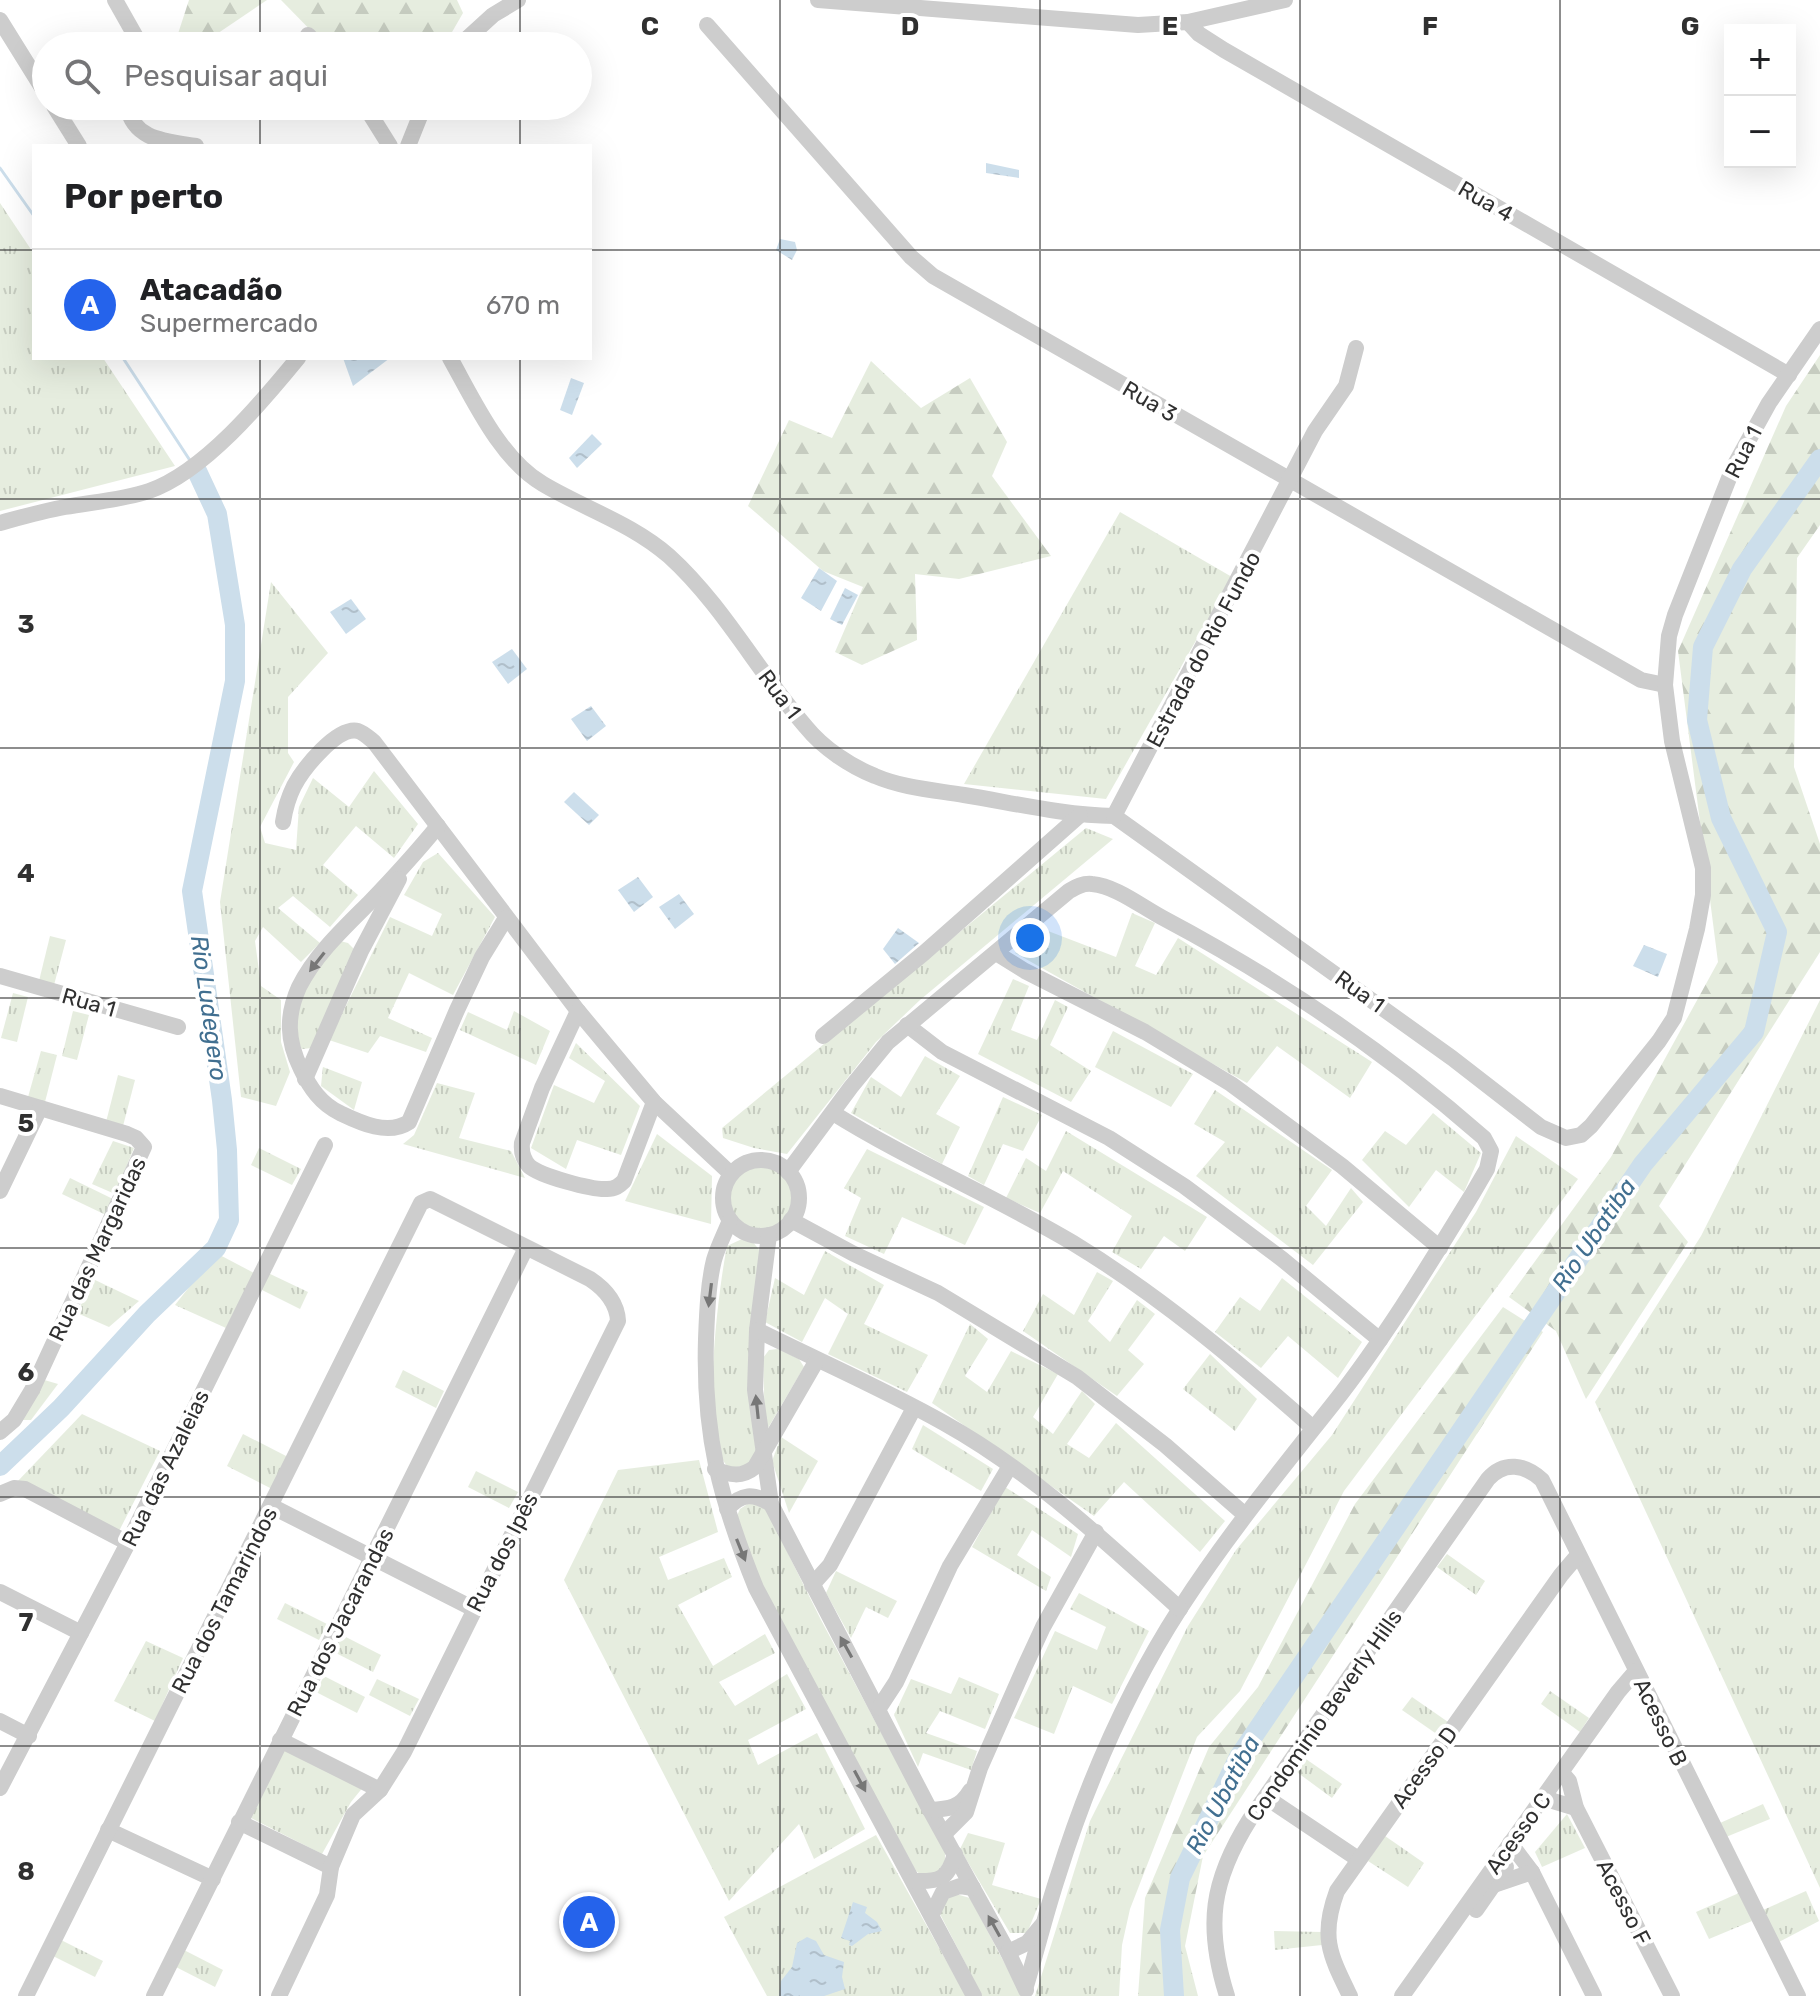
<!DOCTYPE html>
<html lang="pt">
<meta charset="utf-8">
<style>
body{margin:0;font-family:Rubik,sans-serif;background:#f6f6f6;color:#202124}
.controls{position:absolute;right:24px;top:24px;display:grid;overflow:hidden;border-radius:0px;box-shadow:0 8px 32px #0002}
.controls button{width:72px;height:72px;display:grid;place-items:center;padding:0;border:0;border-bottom:2px solid #e0e0e0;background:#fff;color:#202124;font:40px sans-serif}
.you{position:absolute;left:1030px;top:938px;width:28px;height:28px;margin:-20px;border:6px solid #fff;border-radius:50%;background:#1a73e8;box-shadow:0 0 0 12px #1a73e833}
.badge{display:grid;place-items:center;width:52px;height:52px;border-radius:50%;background:#2563eb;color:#fff;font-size:26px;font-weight:700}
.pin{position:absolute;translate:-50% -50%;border:4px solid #fff;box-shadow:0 2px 8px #0006}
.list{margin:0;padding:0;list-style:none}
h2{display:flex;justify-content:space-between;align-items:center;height:104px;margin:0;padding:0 32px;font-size:34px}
h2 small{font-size:26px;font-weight:400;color:#757577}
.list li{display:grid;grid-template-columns:52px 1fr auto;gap:24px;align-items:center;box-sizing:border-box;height:112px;padding:0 32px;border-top:2px solid #e0e0e0}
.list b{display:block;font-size:30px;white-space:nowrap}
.list p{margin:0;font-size:26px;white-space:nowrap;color:#757577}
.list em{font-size:26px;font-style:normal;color:#757577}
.icon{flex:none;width:44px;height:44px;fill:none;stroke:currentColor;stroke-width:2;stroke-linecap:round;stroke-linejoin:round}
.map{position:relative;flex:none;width:1820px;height:1996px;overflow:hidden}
.search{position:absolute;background:#fff;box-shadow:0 8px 32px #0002;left:32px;top:32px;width:560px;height:88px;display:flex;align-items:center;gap:20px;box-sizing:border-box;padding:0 28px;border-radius:44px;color:#757577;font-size:30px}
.panel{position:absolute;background:#fff;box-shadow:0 8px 32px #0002;left:32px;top:144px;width:560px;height:216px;border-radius:0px}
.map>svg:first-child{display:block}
.grass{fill:url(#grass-tufts)}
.forest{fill:url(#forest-firs)}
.water{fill:url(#water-ripples)}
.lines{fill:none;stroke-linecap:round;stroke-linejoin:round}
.stream{stroke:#ccdeeb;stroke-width:3}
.river{stroke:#ccdeeb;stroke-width:20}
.minor{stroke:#cdcdcd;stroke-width:16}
.oneway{fill:#777}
.grid{fill:none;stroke:#303030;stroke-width:2;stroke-opacity:0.55}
.labels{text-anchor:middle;stroke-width:8;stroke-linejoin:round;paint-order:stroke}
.street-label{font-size:22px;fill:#303030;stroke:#fff}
.water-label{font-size:24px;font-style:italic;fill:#416f90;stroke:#fff}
.grid-label{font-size:26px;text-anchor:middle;font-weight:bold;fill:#303030;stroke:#fff;stroke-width:8;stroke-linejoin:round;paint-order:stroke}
</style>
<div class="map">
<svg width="1820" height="1996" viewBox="0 0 1820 1996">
<defs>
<pattern id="grass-tufts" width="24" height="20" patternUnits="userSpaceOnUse" patternTransform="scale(2)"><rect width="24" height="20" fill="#e6eddf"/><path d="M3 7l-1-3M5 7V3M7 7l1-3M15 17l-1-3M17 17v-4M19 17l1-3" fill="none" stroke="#c6ccc0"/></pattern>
<pattern id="forest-firs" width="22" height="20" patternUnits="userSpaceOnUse" patternTransform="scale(2)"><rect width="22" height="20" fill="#e6eddf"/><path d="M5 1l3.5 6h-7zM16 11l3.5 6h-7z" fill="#c6ccc0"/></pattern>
<pattern id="water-ripples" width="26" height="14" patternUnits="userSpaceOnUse" patternTransform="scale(2)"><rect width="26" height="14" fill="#ccdeeb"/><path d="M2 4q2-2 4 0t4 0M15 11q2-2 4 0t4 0" fill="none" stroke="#b0bfca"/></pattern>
</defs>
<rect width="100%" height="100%" fill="#fff"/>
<g class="grass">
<path d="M0,203l34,51v104h69l72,108 -175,45z"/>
<path d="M1120,512l112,65 -126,222 -142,-15z"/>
<path d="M271,582l57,71 -40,44v56l6,9 -34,65 5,16 31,7 3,-43 14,-29 36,29 25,-36 44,53 -24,34 -38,-32 -33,39 35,30 -28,32 -37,-31 -15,12 42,35 -19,19 -38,-35 -8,14 6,45 20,14v42l9,30 -14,34 -35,-9 -21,-195z"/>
<path d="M1086,828l27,11 -193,161 -44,42 -89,112 -33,-6 -31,-10 -1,-10z"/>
<path d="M438,853l57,64 -42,78 -44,-22 -21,45 44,20 -6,14 -46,-16 -12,17 -39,-13 61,-123 42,19 10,-22 -38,-19 19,-33z"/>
<path d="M1132,913l23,10 -20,43 21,9 22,-37 194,124 -22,36 -73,-52 -30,37 -232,-130 33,-22 68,26z"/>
<path d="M50,936l16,4 -12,45 -15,-4z"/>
<path d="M340,941l8,2 6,6 -42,99 -10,1c-14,-16 -1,-56 10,-73 8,-12 19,-23 28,-35z"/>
<path d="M1013,979l16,7 -18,44 26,10 18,-40 13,7 -18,38 41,26 -20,31 -93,-48z"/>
<path d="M13,993l15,4 -11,45 -16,-4z"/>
<path d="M1820,1000v888l-225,-486 106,-166z"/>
<path d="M73,1011l16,4 -12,45 -15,-4z"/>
<path d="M514,1011l36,20 -14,34 -76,-35 8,-18 39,18z"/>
<path d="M1113,1031l80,43 -22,33 -76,-40z"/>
<path d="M576,1043l64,63 -19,49 -44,-15 -11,29 -35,-21 23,-63 40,18 11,-22 -36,-23z"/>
<path d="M41,1051l16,4 -12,47 -17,-5z"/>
<path d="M925,1056l35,20 -24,38 24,13 -18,37 -91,-51 20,-36 30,20z"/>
<path d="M323,1067l39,15 -8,28 -33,-24z"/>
<path d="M118,1075l17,5 -12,46 -17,-4z"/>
<path d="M437,1083l38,10 -16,45 52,13 14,27 -122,-34 11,-9z"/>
<path d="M1215,1090l117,80 -26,36 20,20 25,-38 12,14 -50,63 -117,-89 29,-34 -31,-18z"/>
<path d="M1003,1097l39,18 -19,36 -20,-7 -19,41 -16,-9z"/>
<path d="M1433,1113l48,40 -17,39 -28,-22 -27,37 -47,-47 23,-29 21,14z"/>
<path d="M1066,1131l141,86 -22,34 -21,-15 -23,33 -29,-17 20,-36 -69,-45 -23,42 -34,-15 20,-40 20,13z"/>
<path d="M657,1134l55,42 -1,48 -86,-23z"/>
<path d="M1516,1136l62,43 -234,312 -104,200 -43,46 -67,172 -8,36 -3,51h-84l55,-175 98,-195 48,-76 96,-115 144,-223z"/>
<path d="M113,1141l21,7 -19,46 -23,-10z"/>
<path d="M259,1148l42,21 -9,16 -41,-20z"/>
<path d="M867,1149l117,58 -19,38 -63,-28 -18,37 -39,-18 16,-38 -17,-10z"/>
<circle cx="761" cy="1198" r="33"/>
<path d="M70,1178l43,21 -7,16 -44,-21z"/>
<path d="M742,1239l11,3 7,9 -4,201 -5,13 -22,3c-31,-27 -10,-182 -2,-222z"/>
<path d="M825,1251l59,34 -20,39 64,31 -21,37 -79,-38 20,-40 -23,-16 -23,44 -37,-20 10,-44 29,17z"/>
<path d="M216,1253l38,20 -28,55 -51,-23z"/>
<path d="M266,1272l42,20 -8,17 -42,-21z"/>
<path d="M1097,1272l16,9 -25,40 22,21 27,-42 18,14 -27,36 16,14 -27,32 -94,-65 20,-37 31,21z"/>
<path d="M1282,1278l80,64 -24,36 -50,-42 -27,32 -46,-36 25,-35 20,14z"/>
<path d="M93,1279l46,22 -30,26 -32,-14z"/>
<path d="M970,1324l18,15 -23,37 22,16 24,-41 47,23 -25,43 20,17 29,-43 13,13 -28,40 22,14 27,-35 109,98 -25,31 -76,-70 -30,34 -162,-113z"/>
<path d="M778,1349l21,10 5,8 -36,61 -3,-2 -2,-68 6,-8z"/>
<path d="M1210,1354l47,45 -22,32 -52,-42z"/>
<path d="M403,1370l41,21 -8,17 -41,-21z"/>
<path d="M41,1379l17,5 -27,36h-10z"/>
<path d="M82,1414l78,37 -42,82 -102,-50z"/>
<path d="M923,1425l70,44 -12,22 -69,-42z"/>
<path d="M243,1434l45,23 -16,32 -45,-23z"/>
<path d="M781,1437l37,24 -29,52 -17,-52z"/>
<path d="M699,1460l19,72 -59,25 9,23 56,-22 8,19 -54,28 35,61 52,-32 10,19 -56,29 16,24 52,-32 19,35 -58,31 10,25 59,-32 48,96 -51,30 -15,-35 -70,77 -165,-321 54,-110z"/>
<path d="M476,1471l42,21 -9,16 -41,-21z"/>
<path d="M1005,1487l73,47 -7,23 -39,-27 -15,25 34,22 -5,14 -74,-44z"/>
<path d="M749,1503l15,2 57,115 124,232v9l-8,12 -17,1 -4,-3 -155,-285 -25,-68 4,-9z"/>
<path d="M1447,1554l38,27 -9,14 -39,-28z"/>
<path d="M836,1571l61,30 -9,17 -22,-11 -15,31 -25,-45z"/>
<path d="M1079,1593l70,38 -37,73 -39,-18 -19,48 -40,-16 41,-87 42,19 9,-23 -36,-18z"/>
<path d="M285,1603l42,21 -8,16 -42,-21z"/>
<path d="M340,1634l41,21 -8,17 -41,-21z"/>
<path d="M146,1641l37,17 -28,63 -41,-20z"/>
<path d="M324,1676l41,21 -8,16 -41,-21z"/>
<path d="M959,1677l40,17 -14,35 -45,-18 -14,22 51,18 -6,19 -48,-17 -5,14 -24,-52 17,-36 40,15z"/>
<path d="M377,1679l42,20 -9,17 -41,-21z"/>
<path d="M1550,1691l39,27 -9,14 -39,-28z"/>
<path d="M1412,1697l39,27 -10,13 -39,-27z"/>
<path d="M285,1748l79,38 -13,16 -29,52 -77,-39z"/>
<path d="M1303,1757l39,27 -10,14 -38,-28z"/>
<path d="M1763,1804l7,15 -44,18 -6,-14z"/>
<path d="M1567,1814l18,34 -43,19 -7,-15z"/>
<path d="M968,1833l37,10 -13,42 49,14 -14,34h-17l-50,-84z"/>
<path d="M876,1835l90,161h-199l-43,-79z"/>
<path d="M1385,1836l39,27 -16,24 -40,-26z"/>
<path d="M1806,1891l13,30 -40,21 -16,-32z"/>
<path d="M1739,1893l13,28 -43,18 -13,-27z"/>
<path d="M956,1894l14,4 52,98h-40l-42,-82 7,-15z"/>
<path d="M1274,1931l48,1v13l-47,5z"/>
<path d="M61,1940l42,21 -8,16 -42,-21z"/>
<path d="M182,1949l41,21 -8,17 -41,-21z"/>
</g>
<g class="forest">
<path d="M189,0h78l-68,46h-25z"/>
<path d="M281,0h176l6,13 -19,33h-118z"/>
<path d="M1820,355v170l-23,33 -3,209 26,77v108l-161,254 29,36 -102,157 -30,-68 -47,-34 102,-140 107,-195 -40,-311 108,-245z"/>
<path d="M871,361l50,47 49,-30 37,64 -15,34 59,80 -92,23 -44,-5 2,66 -55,25 -27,-13 28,-65 -40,-16 -75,-65 41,-86 43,18z"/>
<path d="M1503,1307l40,25 -340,524 -18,90 13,50h-60l7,-98 64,-151 49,-60 97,-183z"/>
</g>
<g class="water">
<path d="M986,163l33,7v8l-33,-5z"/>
<path d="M780,239l15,3 2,8 -5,10 -16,-10z"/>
<path d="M343,358h47l-37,28z"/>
<path d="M571,378l13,5 -12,32 -12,-5z"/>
<path d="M592,434l10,10 -25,24 -8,-10z"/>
<path d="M819,568l18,13 -16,30 -20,-13z"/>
<path d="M845,588l13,7 -16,30 -12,-6z"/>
<path d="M351,599l15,20 -20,15 -16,-22z"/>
<path d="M512,649l15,20 -19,15 -16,-22z"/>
<path d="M591,706l15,20 -19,15 -16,-22z"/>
<path d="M574,792l25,23 -10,10 -25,-23z"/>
<path d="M638,877l15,20 -19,15 -16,-22z"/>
<path d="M679,894l15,20 -19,15 -16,-22z"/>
<path d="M898,928l21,15 -24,21 -12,-15z"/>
<path d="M1644,945l23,9 -9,23 -25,-11z"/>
<path d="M853,1902l14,5 -2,6 12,9 5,9 -14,3 -16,12 -3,-1 1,-4 -9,-3z"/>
<path d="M807,1937l9,4 8,14 20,7 -2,15 3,12 -21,7h-45l2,-15 11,-14 5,-24z"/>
</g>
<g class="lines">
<g class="stream">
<path d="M0,168l34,48"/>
<path d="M123,358l68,104"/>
</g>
<g class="river">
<path d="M0,1466l61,-58 86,-94 69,-66 13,-28 -2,-70 -5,-50 -30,-209 43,-210v-56l-18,-111 -21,-45"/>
<path d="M1174,1996l-4,-66 10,-52 59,-121 404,-593 111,-132 23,-100 -56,-114 -24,-98 6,-73 39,-78 78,-110"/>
</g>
<g class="minor">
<path d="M115,0l26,46"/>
<path d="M818,0l320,25 50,-3 97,-22"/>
<path d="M0,20l46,74"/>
<path d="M1188,22l11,12 25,16 565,325"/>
<path d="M707,25l204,232 22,19 708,404 24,5"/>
<path d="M308,35l10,11"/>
<path d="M459,46l34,-31 25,-15"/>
<path d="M54,106l25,40"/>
<path d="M127,106c7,35 39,35 69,40"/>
<path d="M365,106l25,40"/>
<path d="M408,146l16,-40"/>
<path d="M450,358c23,41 50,101 93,126 42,25 88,39 126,72 54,49 89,116 137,171 17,21 44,39 69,49 28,12 59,14 89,19 50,8 99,20 150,21l338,242 89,69 25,11 15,-3 10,-9 68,-85 15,-23 23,-89 6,-34v-27l-31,-127 -7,-56 4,-49 6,-21 58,-147 36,-65 51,-74"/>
<path d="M0,523c22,-6 43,-12 65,-16 28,-5 57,-7 84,-16 55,-19 113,-89 149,-133"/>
<path d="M1114,816l201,-385 31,-45 10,-38"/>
<path d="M283,822c2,-13 5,-24 11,-36 9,-17 43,-60 64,-55 6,2 11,7 16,11l204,269 76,91 77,72"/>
<path d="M438,826c-22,27 -45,52 -69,77 -25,25 -54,52 -70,84 -13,29 -12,54 2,82 9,19 20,35 39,44 21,10 48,23 69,9l48,-112 25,-53 24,-39"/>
<path d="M996,953l29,18 120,61 86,52 111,82 98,82"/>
<path d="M0,976l178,51"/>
<path d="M578,1011l-36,77 -20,55c-1,9 1,16 7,23 11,10 63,24 78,23 8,0 12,-3 17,-8l30,-79"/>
<path d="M907,1025l35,27 167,86 75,48 98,73 98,81"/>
<path d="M823,1036l101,-83 156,-138"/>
<path d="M305,1079l56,-128 38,-72"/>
<path d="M0,1096l127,38 9,4 8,9 -112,243 -18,30 -14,12"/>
<path d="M833,1113c77,48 161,83 240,130 87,53 164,118 240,185"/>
<circle cx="761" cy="1198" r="38"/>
<path d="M788,1172l63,-85 37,-45 181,-151c7,-4 14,-8 23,-7 24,2 50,23 71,34 115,61 223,134 321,220l7,13 -4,18 -14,24c-44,72 -88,145 -140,211 -53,67 -106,132 -152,203 -53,82 -94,176 -123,269 -12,36 -21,74 -32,110"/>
<path d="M0,1191l40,-83"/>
<path d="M730,1220c-5,13 -12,26 -16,40 -6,24 -7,54 -8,79 -3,97 14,160 50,249l218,408"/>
<path d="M791,1220l63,34 84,39 139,84 88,68 79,69"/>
<path d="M769,1235l-12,95 -2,60 16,114 159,306 78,142 18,38"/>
<path d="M757,1330c62,31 127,59 187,93 88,49 162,119 236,186"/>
<path d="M715,1469c14,6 27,9 40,-2l62,-107"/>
<path d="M0,1494l14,-6 11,1 103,54"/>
<path d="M271,1506l203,103"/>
<path d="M727,1509c15,-16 26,-16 44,-5"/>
<path d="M812,1585l18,-20 84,-157"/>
<path d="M0,1592l81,41"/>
<path d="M879,1708l17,-26 54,-116 60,-100"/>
<path d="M0,1721l29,15"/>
<path d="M280,1740l100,50"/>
<path d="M1562,1773l7,8 7,27 96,188"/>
<path d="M0,1788l128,-245 197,-398"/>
<path d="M1545,1795l8,6 23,7"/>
<path d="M1267,1798l91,61"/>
<path d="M930,1810c19,-1 30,-2 40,-19"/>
<path d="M239,1822l92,45"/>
<path d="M108,1830l105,49"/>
<path d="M944,1834l22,-22 14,-44 45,-102 18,-39 53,-95"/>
<path d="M1510,1843l22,29 62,124"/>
<path d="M914,1881c26,1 34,-2 41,-27"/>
<path d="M1494,1885l38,-13"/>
<path d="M1476,1910l30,-43"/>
<path d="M932,1914l11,-22 17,-6 13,2"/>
<path d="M1008,1952l19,-9 15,-18"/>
<path d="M26,1996l395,-793 9,-4 160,80c15,10 27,23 28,42l-214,431 -24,38 -27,25 -22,52 -4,28 -48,101"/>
<path d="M154,1996l372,-748"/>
<path d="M1227,1996c-22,-70 -16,-115 23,-177l238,-340c16,-18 37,-15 54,1l256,516"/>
<path d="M1350,1996c-20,-41 -30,-59 -13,-105l224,-316 17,-20"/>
<path d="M1402,1996l216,-304 18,-21"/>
</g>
</g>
<defs><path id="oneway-solid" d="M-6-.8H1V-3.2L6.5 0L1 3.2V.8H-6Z" transform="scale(2)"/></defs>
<g class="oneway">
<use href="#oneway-solid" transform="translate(317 962) rotate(128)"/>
<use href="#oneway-solid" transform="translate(710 1295) rotate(97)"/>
<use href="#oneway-solid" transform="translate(757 1407) rotate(-96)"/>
<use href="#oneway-solid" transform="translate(741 1550) rotate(68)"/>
<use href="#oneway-solid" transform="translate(846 1647) rotate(-119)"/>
<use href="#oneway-solid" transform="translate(860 1781) rotate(62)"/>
<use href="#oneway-solid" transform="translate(994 1926) rotate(-119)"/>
</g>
<path class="grid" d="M260,0v46M520,0v46M780,0v1996M1040,0v1996M1300,0v1996M1560,0v1996M260,106v40M520,106v40M0,250h34M590,250h1230M260,358v1638M520,358v1638M0,499h1820M0,748h1820M0,998h1820M0,1248h1820M0,1497h1820M0,1746h1820"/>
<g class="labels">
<g class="street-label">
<text transform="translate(1486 201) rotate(30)" y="8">Rua 4</text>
<text transform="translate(1150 401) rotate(30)" y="8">Rua 3</text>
<text transform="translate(1743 452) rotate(-63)" y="8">Rua 1</text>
<text transform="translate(1203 649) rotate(-62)" y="8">Estrada do Rio Fundo</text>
<text transform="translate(780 694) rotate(53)" y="8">Rua 1</text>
<text transform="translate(1360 991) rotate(36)" y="8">Rua 1</text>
<text transform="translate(89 1002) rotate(16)" y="8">Rua 1</text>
<text transform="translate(97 1249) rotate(-65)" y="8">Rua das Margaridas</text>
<text transform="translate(165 1468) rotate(-64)" y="8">Rua das Azaleias</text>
<text transform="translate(502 1552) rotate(-63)" y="8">Rua dos Ipês</text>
<text transform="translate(224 1600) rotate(-63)" y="8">Rua dos Tamarindos</text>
<text transform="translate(340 1622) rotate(-63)" y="8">Rua dos Jacarandas</text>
<text transform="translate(1324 1715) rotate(-55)" y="8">Condominio Beverly Hills</text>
<text transform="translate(1661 1722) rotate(64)" y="8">Acesso B</text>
<text transform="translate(1424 1767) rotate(-54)" y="8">Acesso D</text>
<text transform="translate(1518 1833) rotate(-54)" y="8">Acesso C</text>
<text transform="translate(1624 1902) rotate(63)" y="8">Acesso F</text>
</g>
<g class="water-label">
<text transform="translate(209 1008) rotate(82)" y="8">Rio Ludegero</text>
<text transform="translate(1594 1235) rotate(-56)" y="8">Rio Ubatiba</text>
<text transform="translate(1223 1795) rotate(-62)" y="8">Rio Ubatiba</text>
</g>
</g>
<g class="grid-label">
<text x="650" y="35">C</text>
<text x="910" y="35">D</text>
<text x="1170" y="35">E</text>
<text x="1430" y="35">F</text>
<text x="1690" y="35">G</text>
<text x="26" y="633">3</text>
<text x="26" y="882">4</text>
<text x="26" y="1132">5</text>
<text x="26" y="1381">6</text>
<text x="26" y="1631">7</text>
<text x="26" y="1880">8</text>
</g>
</svg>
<div class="controls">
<button>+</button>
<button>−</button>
</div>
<div class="you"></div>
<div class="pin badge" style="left:589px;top:1922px">A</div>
<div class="search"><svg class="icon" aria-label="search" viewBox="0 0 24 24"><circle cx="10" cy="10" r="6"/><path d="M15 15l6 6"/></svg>Pesquisar aqui</div>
<section class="panel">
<h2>Por perto<small></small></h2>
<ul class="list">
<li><span class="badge">A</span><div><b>Atacadão</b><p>Supermercado</p></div><em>670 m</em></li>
</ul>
</section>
</div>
